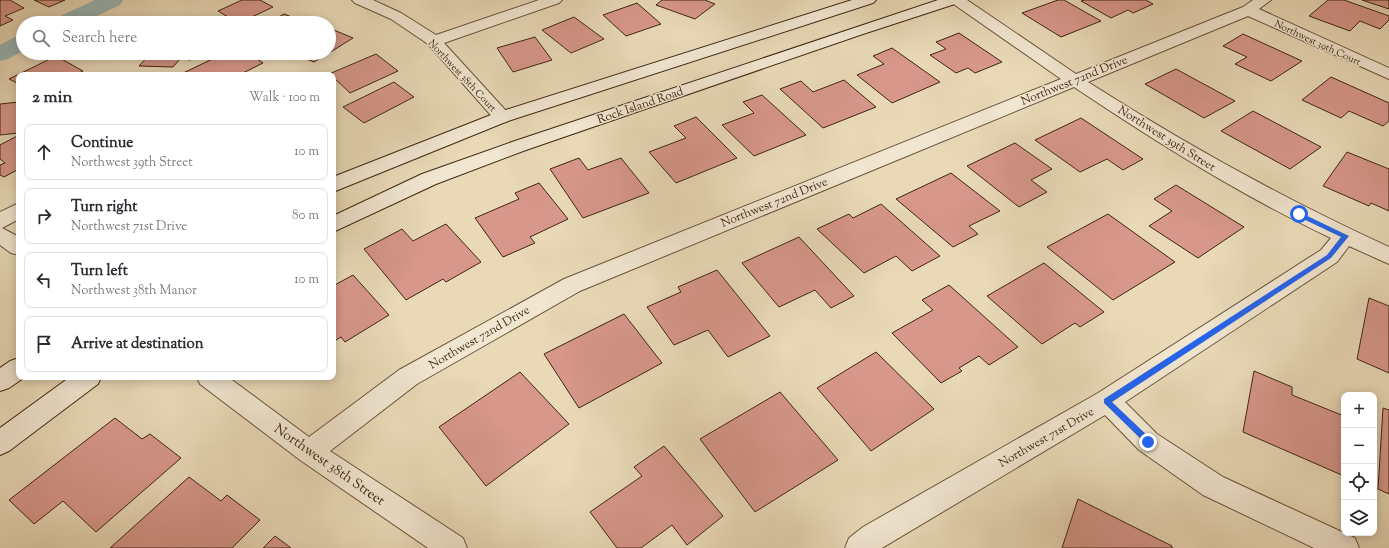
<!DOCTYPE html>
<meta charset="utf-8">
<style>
body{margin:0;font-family:"Sorts Mill Goudy",serif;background:#f2f2f3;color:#2b2b33}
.controls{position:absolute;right:12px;bottom:12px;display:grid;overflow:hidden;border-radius:8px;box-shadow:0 2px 10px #0003}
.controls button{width:36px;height:36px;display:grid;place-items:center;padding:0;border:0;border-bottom:1px solid #e1e1e2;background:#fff;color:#2b2b33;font:20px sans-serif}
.stop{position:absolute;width:12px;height:12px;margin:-9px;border:3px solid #2563eb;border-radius:50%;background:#fff}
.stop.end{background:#2563eb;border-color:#fff;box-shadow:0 1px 4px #0008}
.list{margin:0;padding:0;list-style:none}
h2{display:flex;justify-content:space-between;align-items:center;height:52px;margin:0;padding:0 16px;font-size:17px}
h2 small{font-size:13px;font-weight:400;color:#7c7c81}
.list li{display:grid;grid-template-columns:26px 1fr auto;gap:12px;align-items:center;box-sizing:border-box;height:56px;margin:0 8px 8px;padding:0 8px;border:1px solid #e1e1e2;border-radius:8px}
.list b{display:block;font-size:15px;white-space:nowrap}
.list p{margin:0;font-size:13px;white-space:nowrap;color:#7c7c81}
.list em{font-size:13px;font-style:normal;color:#7c7c81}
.icon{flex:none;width:22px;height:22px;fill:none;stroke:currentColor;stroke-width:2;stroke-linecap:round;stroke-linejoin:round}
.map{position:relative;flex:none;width:1389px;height:548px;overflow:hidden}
.search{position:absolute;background:#fff;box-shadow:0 2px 10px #0003;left:16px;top:16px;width:320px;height:44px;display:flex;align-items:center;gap:10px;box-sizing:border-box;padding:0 14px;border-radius:22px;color:#7c7c81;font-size:15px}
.panel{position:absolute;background:#fff;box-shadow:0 2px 10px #0003;left:16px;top:72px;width:320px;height:308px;border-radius:8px}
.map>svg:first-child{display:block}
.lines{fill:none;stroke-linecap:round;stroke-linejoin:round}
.canal{fill:#9ab8b7;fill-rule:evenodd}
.building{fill:#d7978b;stroke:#3f2612}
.minor-casing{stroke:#6a533b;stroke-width:2}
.secondary-casing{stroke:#3f2612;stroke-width:2}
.minor{fill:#f1e6d0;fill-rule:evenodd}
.secondary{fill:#f1e6d0;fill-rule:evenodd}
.route{fill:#2563eb}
.labels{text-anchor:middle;stroke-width:3;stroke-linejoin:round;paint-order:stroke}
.far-street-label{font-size:10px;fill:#3f2612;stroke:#f1e6d0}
.street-label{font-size:12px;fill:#3f2612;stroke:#f1e6d0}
.near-street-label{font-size:14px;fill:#3f2612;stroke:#f1e6d0}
</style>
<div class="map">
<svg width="1389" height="548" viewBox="0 0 1389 548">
<rect width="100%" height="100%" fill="#e9d9b7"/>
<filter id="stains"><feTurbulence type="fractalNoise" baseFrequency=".005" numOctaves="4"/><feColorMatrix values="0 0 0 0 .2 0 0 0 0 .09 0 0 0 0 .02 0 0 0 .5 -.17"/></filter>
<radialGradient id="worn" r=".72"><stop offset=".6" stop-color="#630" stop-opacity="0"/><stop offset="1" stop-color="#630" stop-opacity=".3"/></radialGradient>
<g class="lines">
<g class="canal">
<path d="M95,0h28l-3,5 -38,18h-29l3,-5z"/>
<path d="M23,35v16l-15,8 -8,2v-16l15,-8z"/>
</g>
</g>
<g class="building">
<path d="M0,0h10l14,8 -19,8 8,4 -13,6z"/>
<path d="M34,0h31l-16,7z"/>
<path d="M242,0h18l13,7 -34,16 -21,-1 10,-5 -10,-6z"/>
<path d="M662,0h43l10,4 -20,15 -39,-14z"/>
<path d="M1058,0h6l37,21 -40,16 -39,-24z"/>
<path d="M1085,0h61l7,4 -20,9 -5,-3 -17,8 -30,-17z"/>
<path d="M1328,0h16l45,16v4l-9,9 -20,-8 -10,10 -41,-15z"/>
<path d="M1362,0h27v9z"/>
<path d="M637,3l24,21 -35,12 -23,-21z"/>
<path d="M284,14l23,9h-39z"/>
<path d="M574,17l30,22 -33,14 -29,-23z"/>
<path d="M157,20l-2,3h-23z"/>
<path d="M329,28l24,10 -24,15z"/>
<path d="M959,33l43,29 -27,11 -7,-5 -12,5 -26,-18 16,-6 -10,-7z"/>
<path d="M1243,34l59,27 -31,20 -36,-17 12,-7 -24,-11z"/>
<path d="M535,37l17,23 -39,12 -16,-24z"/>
<path d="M892,48l48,34 -48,21 -35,-28 27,-11 -11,-8z"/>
<path d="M88,53h54l-58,6z"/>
<path d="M151,53h45l-5,7 -11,-1 -7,8 -34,-1z"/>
<path d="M225,53h23l15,10 -24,12h-60z"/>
<path d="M292,53h37l-15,9z"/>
<path d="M376,54l22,17 -48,22 -17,-16v-2l-4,-1z"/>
<path d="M56,56l27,15 -8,4h-56v9l-10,-5z"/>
<path d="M1176,69l59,32 -31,17 -59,-34z"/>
<path d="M1331,77l58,26v18l-6,5 -34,-15 -8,7 -39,-18z"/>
<path d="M844,80l32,27 -53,21 -43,-39 21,-8 12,11z"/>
<path d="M394,82l20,15 -50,26 -21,-16z"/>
<path d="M762,95l44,40 -52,21 -32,-31 32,-12 -11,-11z"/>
<path d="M19,102v31l-19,2v-31z"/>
<path d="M1253,111l68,36 -31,22 -69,-38z"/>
<path d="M696,117l41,41 -61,25 -27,-31 37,-14 -12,-12z"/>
<path d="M1081,118l62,41 -20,11 -16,-11 -27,13 -45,-32z"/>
<path d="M17,136l2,1v32l-15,8 -4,-2v-10l5,-2 -5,-4v-14z"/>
<path d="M1015,143l37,26 -21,11 16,12 -28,15 -52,-41z"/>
<path d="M1347,152l42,17v42l-18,-8 -2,3 -46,-20z"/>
<path d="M579,158l9,12 33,-12 28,35 -66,25 -33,-49z"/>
<path d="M951,173l49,38 -31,15 9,8 -25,13 -57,-48z"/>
<path d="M539,183l29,36 -38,18 5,6 -32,14 -28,-39 44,-19 -4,-6z"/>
<path d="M1176,185l68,42 -46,31 -49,-32 23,-15 -18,-12z"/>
<path d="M881,204l59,52 -28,15 -16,-15 -32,17 -47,-44 32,-15 4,4z"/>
<path d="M1108,214l67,48 -62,38 -66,-53z"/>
<path d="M446,224l35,38 -35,20 -3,-3 -37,21 -42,-51 38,-20 11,12z"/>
<path d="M799,237l55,59 -23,12 -16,-18 -36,17 -37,-44z"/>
<path d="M1044,263l60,49 -24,15 -5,-4 -33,21 -55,-48z"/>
<path d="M717,270l53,66 -42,21 -20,-27 -34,15 -27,-38 34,-15 -3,-5z"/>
<path d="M353,275l36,40 -44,27 -4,-5 -8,5v-56z"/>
<path d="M949,285l69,62 -29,18 -10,-9 -20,12 3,3 -21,12 -49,-50 41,-23 -11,-10z"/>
<path d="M1369,298l20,8v67l-32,-14z"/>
<path d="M624,314l38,49 -83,45 -35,-54z"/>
<path d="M876,352l58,57 -63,42 -54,-63z"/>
<path d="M1254,371l38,16v8l52,21v60l-101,-44z"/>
<path d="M520,372l49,52 -83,62 -47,-59z"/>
<path d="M780,392l58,68 -83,52 -55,-73z"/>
<path d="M1383,408l6,2v84l-11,-5z"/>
<path d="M115,418l27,21 8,-5 31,24 -85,74 -33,-31 -29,23 -25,-24z"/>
<path d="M664,446l59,70 -36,29 -15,-20 -31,23h-24l-27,-36 52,-36 -8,-9z"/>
<path d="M189,477l32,24 6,-6 33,25 -28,28h-122z"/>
<path d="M1078,499l94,47v2h-110z"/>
<path d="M275,536l16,12h-28z"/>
</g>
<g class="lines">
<defs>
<g id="minor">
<path d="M352,0h21l28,13 35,22 103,-35h23l-3,3 -115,40 64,70 3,4 -3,4 -6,2 -6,-2 -68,-77 -37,-25 -36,-16z"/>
<path d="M949,0h18l109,74 167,-67 10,-7h18l-12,9 130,59v11l-141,-63 -160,66c97,62 196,117 301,165v17l-40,-18 -12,16 -212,140 32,32 66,43 132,61 4,10h-45l-111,-53 -64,-45 -34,-35 -223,133h-37l4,-10 14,-11 235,-134 223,-143 10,-12c-89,-42 -175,-96 -257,-151l-494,204 -163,93 -87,67 133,87 4,10h-39l-128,-88 -100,-76 -3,-7h31l81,60 90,-67 165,-91 497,-200 -109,-76z"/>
<path d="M19,203v16l-17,9 17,9v18l-8,-2 -11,-8v-33z"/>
</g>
<g id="secondary">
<path d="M852,0h24l-3,3 -365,118 -175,71v-15l163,-64z"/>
<path d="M938,0h23l-3,3 -95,31 -337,116 -90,34 -103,48v-16l89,-42 90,-32z"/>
<path d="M19,358v19h6l-16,11 -9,3v-23l10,-7z"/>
<path d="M70,377h31l-3,7 -89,67 -9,4v-27z"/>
</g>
</defs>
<use href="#minor" class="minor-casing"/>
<use href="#secondary" class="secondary-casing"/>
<use href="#minor" class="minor"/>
<use href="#secondary" class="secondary"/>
</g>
<path class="route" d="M1299,212l50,24 -18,22 -219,144 39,37v5h-5l-42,-41v-4l223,-144 14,-18 -44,-21v-3z"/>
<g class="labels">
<g class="far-street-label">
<text transform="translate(1318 42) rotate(25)" y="4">Northwest 39th Court</text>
<text transform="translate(463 75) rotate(47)" y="4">Northwest 38th Court</text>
</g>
<g class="street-label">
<text transform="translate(1074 80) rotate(-22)" y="4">Northwest 72nd Drive</text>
<text transform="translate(640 105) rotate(-19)" y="4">Rock Island Road</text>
<text transform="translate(1167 138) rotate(32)" y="4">Northwest 39th Street</text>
<text transform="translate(774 202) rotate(-22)" y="4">Northwest 72nd Drive</text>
<text transform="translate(479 337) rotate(-30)" y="4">Northwest 72nd Drive</text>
<text transform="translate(1046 437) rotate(-30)" y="4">Northwest 71st Drive</text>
</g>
<g class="near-street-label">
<text transform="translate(330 464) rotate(35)" y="5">Northwest 38th Street</text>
</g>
</g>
<rect width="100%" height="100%" filter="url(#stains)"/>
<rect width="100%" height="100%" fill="url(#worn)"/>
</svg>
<div class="controls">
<button>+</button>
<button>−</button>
<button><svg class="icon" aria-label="locate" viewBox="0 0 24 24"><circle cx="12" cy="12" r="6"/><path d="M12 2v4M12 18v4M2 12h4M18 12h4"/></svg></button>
<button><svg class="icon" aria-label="layers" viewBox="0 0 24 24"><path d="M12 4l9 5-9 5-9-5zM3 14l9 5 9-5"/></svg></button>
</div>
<div class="stop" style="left:1299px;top:214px"></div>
<div class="stop end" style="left:1148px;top:442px"></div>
<div class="search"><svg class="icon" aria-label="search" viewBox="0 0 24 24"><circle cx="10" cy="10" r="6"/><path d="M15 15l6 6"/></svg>Search here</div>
<section class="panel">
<h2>2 min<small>Walk · 100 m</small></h2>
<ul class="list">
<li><svg class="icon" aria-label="ahead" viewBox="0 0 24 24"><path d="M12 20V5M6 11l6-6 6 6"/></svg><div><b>Continue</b><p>Northwest 39th Street</p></div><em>10 m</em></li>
<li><svg class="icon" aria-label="right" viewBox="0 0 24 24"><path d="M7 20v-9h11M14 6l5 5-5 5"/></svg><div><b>Turn right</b><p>Northwest 71st Drive</p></div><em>80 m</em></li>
<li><svg class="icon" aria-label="left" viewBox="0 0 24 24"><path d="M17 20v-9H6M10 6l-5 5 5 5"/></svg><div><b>Turn left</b><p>Northwest 38th Manor</p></div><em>10 m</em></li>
<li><svg class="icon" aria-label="arrive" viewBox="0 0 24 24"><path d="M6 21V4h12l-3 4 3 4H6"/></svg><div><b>Arrive at destination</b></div></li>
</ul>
</section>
</div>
